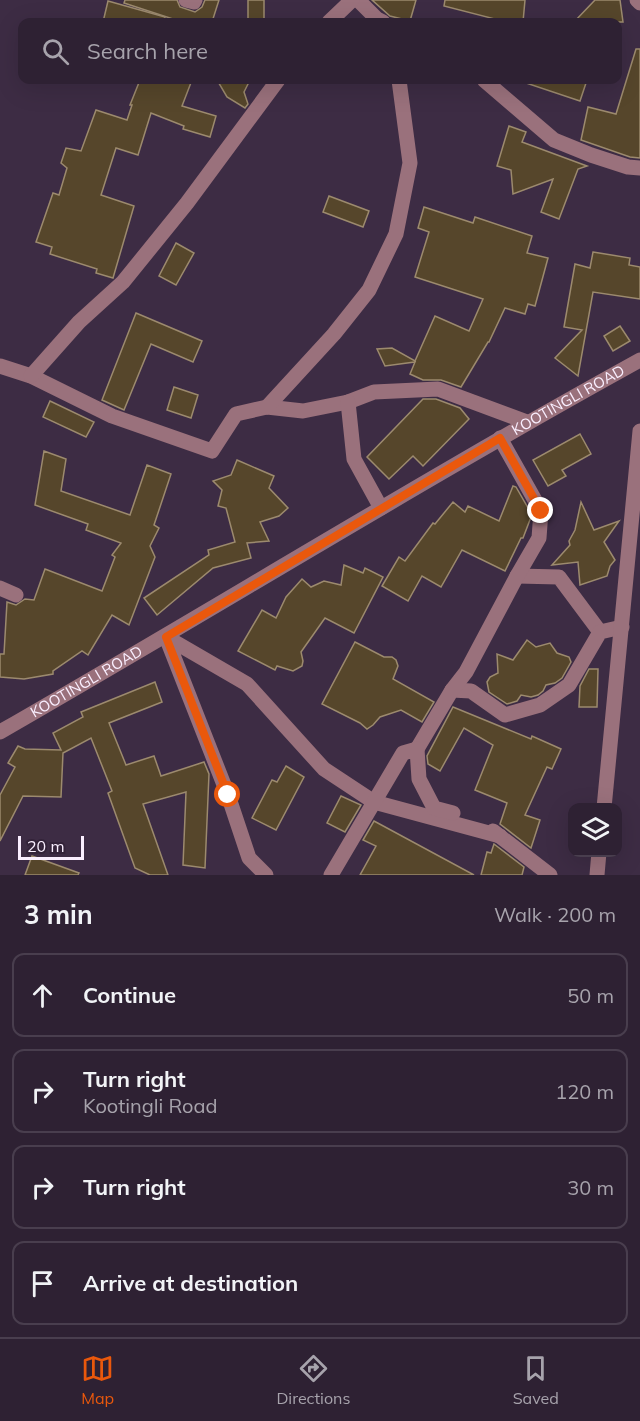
<!DOCTYPE html>
<meta charset="utf-8">
<style>
body{margin:0;font-family:Mulish,sans-serif;background:#3a2e3f;color:#f1f3f6}
.controls{position:absolute;right:18px;bottom:18px;display:grid;overflow:hidden;border-radius:12px;box-shadow:0 6px 24px #0002}
.controls button{width:54px;height:54px;display:grid;place-items:center;padding:0;border:0;border-bottom:2px solid #493e4e;background:#2e2133;color:#f1f3f6;font:30px sans-serif}
.scale{position:absolute;left:18px;bottom:15px;width:66px;box-sizing:border-box;padding-left:6px;border:3px solid #faefff;border-top:0;font-size:16px;line-height:21px;white-space:nowrap;color:#faefff;-webkit-text-stroke:4px #332339;paint-order:stroke}
.stop{position:absolute;width:18px;height:18px;margin:-14px;border:4px solid #ea580c;border-radius:50%;background:#fff}
.stop.end{background:#ea580c;border-color:#fff;box-shadow:0 2px 6px #0008}
.list{margin:0;padding:0;list-style:none}
h2{display:flex;justify-content:space-between;align-items:center;height:78px;margin:0;padding:0 24px;font-size:26px}
h2 small{font-size:20px;font-weight:400;color:#a7a3ac}
.list li{display:grid;grid-template-columns:39px 1fr auto;gap:18px;align-items:center;box-sizing:border-box;height:84px;margin:0 12px 12px;padding:0 12px;border:2px solid #493e4e;border-radius:12px}
.list b{display:block;font-size:22px;white-space:nowrap}
.list p{margin:0;font-size:20px;white-space:nowrap;color:#a7a3ac}
.list em{font-size:20px;font-style:normal;color:#a7a3ac}
.icon{flex:none;width:33px;height:33px;fill:none;stroke:currentColor;stroke-width:2;stroke-linecap:round;stroke-linejoin:round}
.map{position:relative;flex:none;width:640px;height:875px;overflow:hidden}
.search{position:absolute;background:#2e2133;box-shadow:0 6px 24px #0002;left:18px;right:18px;top:18px;height:66px;display:flex;align-items:center;gap:15px;box-sizing:border-box;padding:0 21px;border-radius:12px;color:#a7a3ac;font-size:22px}
.sheet{height:462px;background:#2e2133}
nav{display:flex;justify-content:space-around;align-items:center;box-sizing:border-box;height:84px;border-top:2px solid #493e4e;background:#2e2133;font-size:16px;color:#a7a3ac}
nav a{display:grid;justify-items:center;gap:3px}
nav .on{color:#ea580c}
.map>svg:first-child{display:block}
.building{fill:#56462b;stroke:#9c8a6e;stroke-width:1.5}
.lines{fill:none;stroke-linecap:round;stroke-linejoin:round}
.minor{stroke:#9a717c;stroke-width:15}
.route{stroke:#ea580c;stroke-width:8}
.labels{text-anchor:middle;stroke-width:6;stroke-linejoin:round;paint-order:stroke}
.street-label{font-size:15px;fill:#faefff;stroke:#332339}
</style>
<div class="map">
<svg width="640" height="875" viewBox="0 0 640 875">
<rect width="100%" height="100%" fill="#3d2c44"/>
<g class="building">
<path d="M125,0h52l3,7 15,5 7,-5 3,-7h14l-7,22h-30l-58,-19z"/>
<rect x="248" y="0" width="16" height="22"/>
<path d="M372,0h44l-6,21 -20,-5z"/>
<path d="M445,0h80l-2,22h-28v-3l-51,-13z"/>
<path d="M595,0h25l3,22h-49z"/>
<path d="M108,1l57,16 -1,5h-61z"/>
<path d="M636,49h4v109l-10,-1 -49,-17 7,-33 28,7z"/>
<path d="M140,80h52l-10,26 34,10 -6,21 -27,-8 1,-3 -33,-13 -13,42 -22,-7 -15,47 33,11 -21,72 -17,-5 1,-4 -47,-15 2,-7 -16,-5 17,-49 6,2 8,-27 -6,-5 5,-15 15,3 15,-41 31,10 5,-15h-2z"/>
<path d="M217,80h33l-6,12 4,12 -3,4 -18,-11z"/>
<path d="M526,80h61l-7,21 -54,-18z"/>
<path d="M509,126l17,6 -4,10 65,24 -9,3 -19,50 -18,-7 12,-33 -40,15 -2,-24 -14,-4z"/>
<path d="M329,196l40,15 -6,16 -40,-15z"/>
<path d="M424,207l49,16 2,-6 57,19 -5,17 21,5 -13,48 -7,-2 -3,10 -20,-6 -16,34h-1l-27,45 -20,-7h-18l-13,-6 5,-12 -30,4 -8,-17 15,-1 23,13 20,-45 34,15 14,-32 -68,-22 14,-45 -11,-4z"/>
<path d="M176,243l18,10 -18,32 -17,-9z"/>
<path d="M593,252l37,6 -1,7 11,2v32l-47,-7 -15,84 -23,-18 27,-28 -18,-3 11,-63 15,4z"/>
<path d="M136,313l66,28 -9,21 -42,-18 -27,66 -22,-10z"/>
<path d="M620,326l10,15 -17,10 -9,-15z"/>
<path d="M174,387l24,8 -7,23 -24,-8z"/>
<path d="M423,399h13l24,9 9,11 -46,47 -10,-10 -24,23 -22,-22z"/>
<path d="M50,401l44,21 -8,15 -43,-20z"/>
<path d="M580,434l11,20 -29,16 4,6 -18,10 -15,-26z"/>
<path d="M44,451l22,8 -5,32 69,24 17,-50 24,9 -17,51 5,3 -9,18 5,11 -26,68 -17,-10 -24,40 -6,-4 -29,20v3l-29,5 -24,-2v-23h4l3,-52 9,3 9,-6 9,1 11,-31 57,22 13,-34 -3,-2 9,-12 -35,-13 2,-6 -53,-19z"/>
<path d="M237,460l37,16 -5,12 19,20 -9,8 -19,6 9,19 -22,2 4,15 -38,10 -56,47 -13,-17 65,-43 -1,-5 27,-8 -9,-34 -8,-2 4,-16 -9,-9 18,-6z"/>
<path d="M513,486l3,1 15,26v4l-8,21h-2l-16,33 -43,-21 -21,37 -19,-11 -14,25 -26,-15 17,-29 6,4 28,-38 2,1 18,-22 12,10 3,-6 31,15z"/>
<path d="M581,502l13,28 25,-9 -15,21 11,18 -5,6 -3,10 -27,9 -2,-23 -26,3 18,-20 -1,-4 6,-11z"/>
<path d="M344,565l19,8 2,-5 18,9 -29,56 -29,-15 -24,34 2,9 -1,5 -9,5 -16,-5 -2,4 -37,-19 24,-41 14,8 10,-21 16,-18 9,8 13,-6 17,4z"/>
<path d="M527,640l9,7 14,-4 7,10 12,4 2,5 -9,16 -7,5 -9,2 -3,6 -5,4 -7,2 -10,-2 -4,6 -10,3 -18,-12 -2,-10 3,-5 8,-4 -1,-19 16,6z"/>
<path d="M355,642l29,15h8l4,3 2,6 -5,13 41,23 -12,20 -21,-12 -21,7 -7,8 -6,4 -7,-6 -38,-19z"/>
<path d="M589,669h9l-1,38h-18l1,-21z"/>
<path d="M155,682l7,20 -53,21 17,42 28,-9 7,20 43,-14 5,12 -4,94 -22,-3 3,-73 -43,12 25,71h-18l-15,-7 -27,-75 4,-2 -21,-53 -28,15 -2,44 -38,-1 -23,45v-46l15,-28 -7,-4 10,-17 7,3 36,1 -8,-17 30,-16 -2,-5z"/>
<path d="M453,707l78,32 1,-3 29,13 -9,20 -5,-2 -22,48 15,5 -9,28 -31,-24 7,-21 -32,-13 18,-45 -29,-17 -24,43 -12,-7 -1,-8z"/>
<path d="M286,766l18,11 -28,53 -24,-12 20,-38 5,2z"/>
<path d="M341,796l20,9 -16,27 -18,-9z"/>
<path d="M374,821l100,54h-114l16,-29 -13,-6z"/>
<path d="M494,844l30,23 -2,8h-41l6,-23 4,1z"/>
<path d="M32,856l47,17 -1,2h-53z"/>
</g>
<g class="lines">
<g class="minor">
<path d="M186,0l8,2 1,-2"/>
<path d="M358,0l19,19 6,3"/>
<path d="M637,0l3,3"/>
<path d="M329,22l23,-22"/>
<path d="M484,80l70,60 37,15 37,12 12,1"/>
<path d="M0,366l31,10 81,40 100,35 24,-37 31,-7 36,4 45,-9 26,-10 64,-3 89,33"/>
<path d="M31,376l48,-54 44,-40 64,-79 91,-123"/>
<path d="M348,402l6,57 27,49"/>
<path d="M267,407l67,-73 35,-44 27,-56 14,-71 -11,-83"/>
<path d="M517,576l42,1 41,55"/>
<path d="M0,588l16,7"/>
<path d="M452,690l19,1 34,24 35,-10 29,-20 31,-53 22,-5"/>
<path id="s1" d="M0,732c214,-123 424,-253 640,-372"/>
<path d="M417,749l35,-59 14,-18 51,-96 22,-38 2,-27 -41,-73"/>
<path d="M604,808l36,-377"/>
<path d="M493,831l57,44"/>
<path d="M266,875l-17,-17 -21,-63 -62,-158 81,47 77,85 50,33 126,34"/>
<path d="M331,875l72,-122 14,-4 2,30 15,29 19,5"/>
<path d="M597,875l2,-23"/>
</g>
</g>
<g class="lines">
<path class="route" d="M228,795l-62,-158 334,-199 41,73"/>
</g>
<g class="labels">
<g class="street-label">
<text dy="5" stroke="none"><textPath href="#s1" startOffset="658">KOOTINGLI ROAD</textPath></text>
<text dy="5" stroke="none"><textPath href="#s1" startOffset="100">KOOTINGLI ROAD</textPath></text>
</g>
</g>
</svg>
<div class="controls">
<button><svg class="icon" aria-label="layers" viewBox="0 0 24 24"><path d="M12 4l9 5-9 5-9-5zM3 14l9 5 9-5"/></svg></button>
</div>
<div class="scale">20 m</div>
<div class="stop" style="left:228px;top:795px"></div>
<div class="stop end" style="left:541px;top:511px"></div>
<div class="search"><svg class="icon" aria-label="search" viewBox="0 0 24 24"><circle cx="10" cy="10" r="6"/><path d="M15 15l6 6"/></svg>Search here</div>
</div>
<section class="sheet">
<h2>3 min<small>Walk · 200 m</small></h2>
<ul class="list">
<li><svg class="icon" aria-label="ahead" viewBox="0 0 24 24"><path d="M12 20V5M6 11l6-6 6 6"/></svg><div><b>Continue</b></div><em>50 m</em></li>
<li><svg class="icon" aria-label="right" viewBox="0 0 24 24"><path d="M7 20v-9h11M14 6l5 5-5 5"/></svg><div><b>Turn right</b><p>Kootingli Road</p></div><em>120 m</em></li>
<li><svg class="icon" aria-label="right" viewBox="0 0 24 24"><path d="M7 20v-9h11M14 6l5 5-5 5"/></svg><div><b>Turn right</b></div><em>30 m</em></li>
<li><svg class="icon" aria-label="arrive" viewBox="0 0 24 24"><path d="M6 21V4h12l-3 4 3 4H6"/></svg><div><b>Arrive at destination</b></div></li>
</ul>
</section>
<nav>
<a class="on"><svg class="icon" aria-label="map" viewBox="0 0 24 24"><path d="M3 6l6-2 6 2 6-2v14l-6 2-6-2-6 2zM9 4v14M15 6v14"/></svg>Map</a>
<a><svg class="icon" aria-label="directions" viewBox="0 0 24 24"><path d="M12 3l9 9-9 9-9-9zM9 14v-3h6M13 9l2 2-2 2"/></svg>Directions</a>
<a><svg class="icon" aria-label="saved" viewBox="0 0 24 24"><path d="M7 4h10v16l-5-4-5 4z"/></svg>Saved</a>
</nav>
